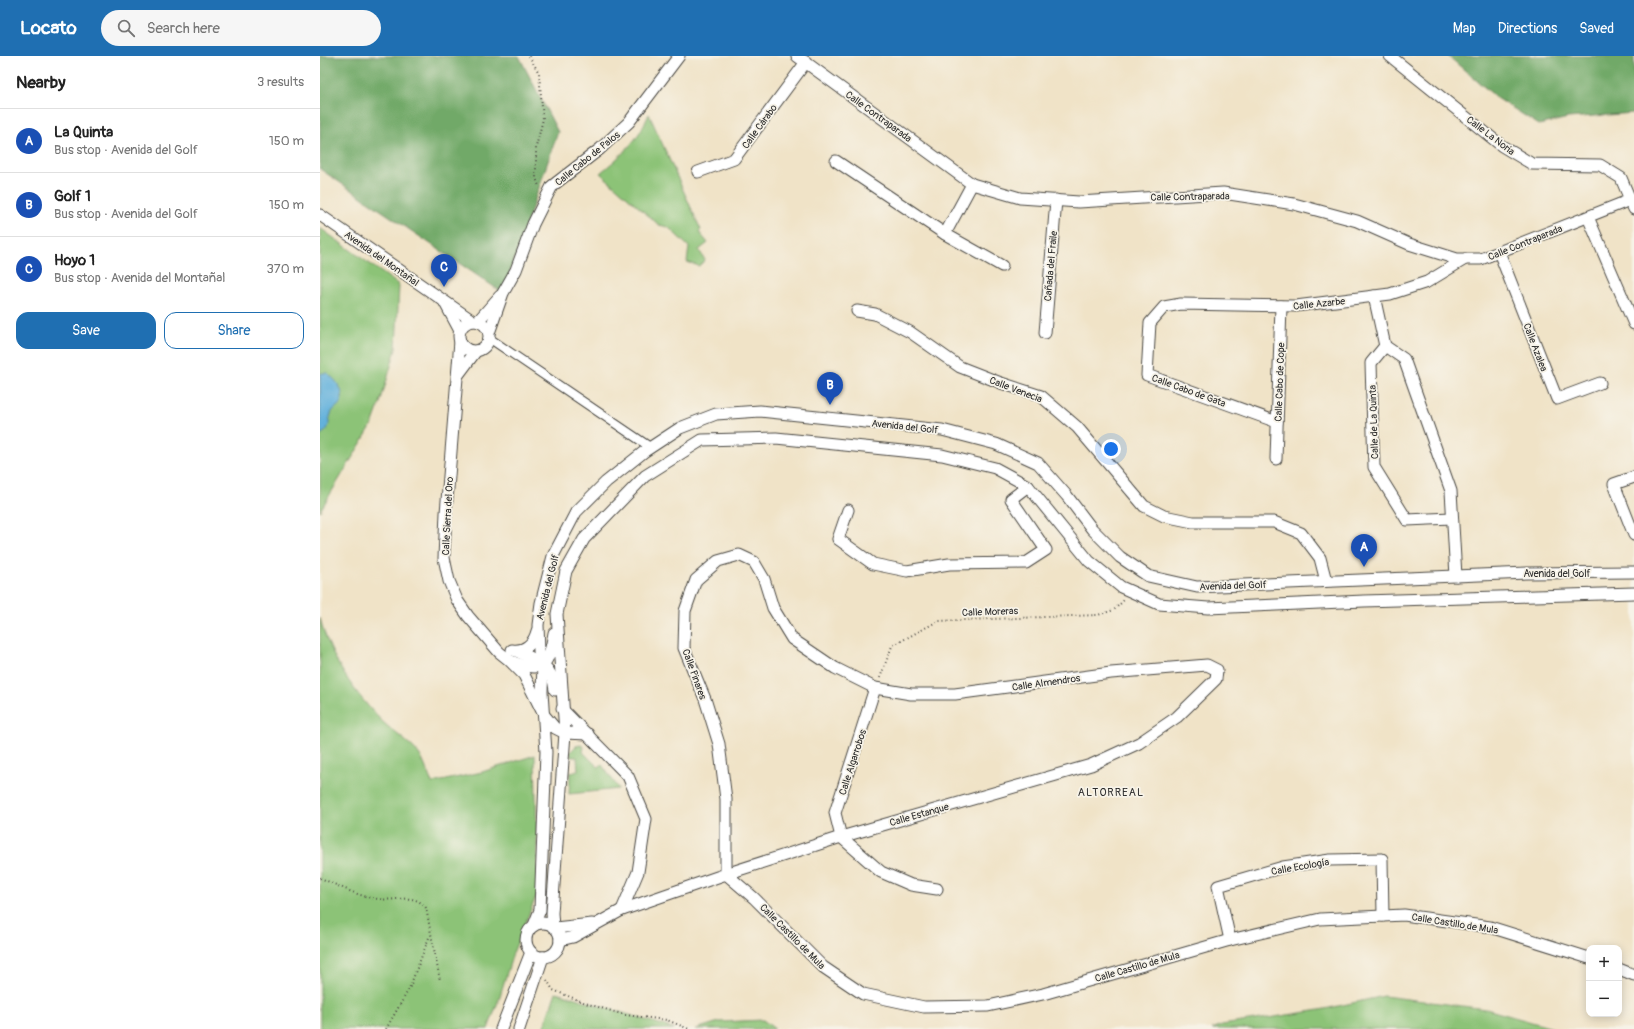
<!DOCTYPE html>
<meta charset="utf-8">
<style>
body{margin:0;font-family:Pangolin,sans-serif;background:#f6f6f6;color:#222}
.controls{position:absolute;right:12px;bottom:12px;display:grid;overflow:hidden;border-radius:8px;box-shadow:0 2px 10px #0003}
.controls button{width:36px;height:36px;display:grid;place-items:center;padding:0;border:0;border-bottom:1px solid #e0e0e0;background:#fff;color:#222;font:20px sans-serif}
.you{position:absolute;left:791px;top:393px;width:14px;height:14px;margin:-10px;border:3px solid #fff;border-radius:50%;background:#1a73e8;box-shadow:0 0 0 6px #1a73e833}
.badge{display:grid;place-items:center;width:26px;height:26px;border-radius:50%;background:#1f6fb2;color:#fff;font-size:13px;font-weight:700}
.pin{position:absolute;translate:-50% -33px;filter:drop-shadow(0 1px 2px #0008)}
.pin::after{content:'';position:absolute;top:21px;width:14px;height:12px;background:inherit;clip-path:polygon(0 0,100% 0,50% 100%)}
.list{margin:0;padding:0;list-style:none}
h2{display:flex;justify-content:space-between;align-items:center;height:52px;margin:0;padding:0 16px;font-size:17px}
h2 small{font-size:13px;font-weight:400;color:#767676}
.list li{display:grid;grid-template-columns:26px 1fr auto;gap:12px;align-items:center;box-sizing:border-box;height:64px;padding:0 16px;border-top:1px solid #e0e0e0}
.list b{display:block;font-size:15px;white-space:nowrap}
.list p{margin:0;font-size:13px;white-space:nowrap;color:#767676}
.list em{font-size:13px;font-style:normal;color:#767676}
.actions{display:flex;gap:8px;padding:12px 16px}
.actions a{flex:1;padding:9px 0;border:1px solid #1f6fb2;border-radius:12px;text-align:center;font-size:14px;color:#1f6fb2}
.actions .main{background:#1f6fb2;color:#fff}
.icon{flex:none;width:22px;height:22px;fill:none;stroke:currentColor;stroke-width:2;stroke-linecap:round;stroke-linejoin:round}
.map{position:relative;flex:none;width:1314px;height:973px;overflow:hidden}
header{display:flex;align-items:center;gap:24px;box-sizing:border-box;height:56px;padding:0 20px;background:#1f6fb2;color:#fff}
header strong{font-size:19px}
nav{display:flex;gap:22px;margin-inline-start:auto;font-size:14px}
.search{width:280px;height:36px;background:#f6f6f6;display:flex;align-items:center;gap:10px;box-sizing:border-box;padding:0 14px;border-radius:22px;color:#767676;font-size:15px}
main{display:flex}
aside{flex:1;background:#fff}
.map>svg:first-child{display:block}
.green{fill:#8cc377;stroke:#5c7751}
.forest{fill:#71a968;stroke:#4e6a4a}
.water{fill:#62b1dc;stroke:#466e84}
.lines{fill:none;stroke-linecap:round;stroke-linejoin:round}
.pedestrian-casing{stroke:#494742;stroke-width:10}
.minor-casing{stroke:#494742;stroke-width:13}
.path{stroke:#494742;stroke-width:2;stroke-dasharray:1 3;stroke-linecap:butt}
.pedestrian{stroke:#fff;stroke-width:8}
.minor{stroke:#fff;stroke-width:11}
.labels{text-anchor:middle;stroke-width:3.5;stroke-linejoin:round;paint-order:stroke}
.street-label{font-size:10px;fill:#2b2b2b;stroke:#f7f3e8}
.neighbourhood-label{font-size:11px;letter-spacing:1px;fill:#2b2b2b;stroke:#f7f3e8}
</style>
<header>
<strong>Locato</strong>
<div class="search"><svg class="icon" aria-label="search" viewBox="0 0 24 24"><circle cx="10" cy="10" r="6"/><path d="M15 15l6 6"/></svg>Search here</div>
<nav><a>Map</a><a>Directions</a><a>Saved</a></nav>
</header>
<main>
<aside>
<h2>Nearby<small>3 results</small></h2>
<ul class="list">
<li><span class="badge" style="background:#1a4fb4">A</span><div><b>La Quinta</b><p>Bus stop · Avenida del Golf</p></div><em>150 m</em></li>
<li><span class="badge" style="background:#1a4fb4">B</span><div><b>Golf 1</b><p>Bus stop · Avenida del Golf</p></div><em>150 m</em></li>
<li><span class="badge" style="background:#1a4fb4">C</span><div><b>Hoyo 1</b><p>Bus stop · Avenida del Montañal</p></div><em>370 m</em></li>
</ul>
<div class="actions"><a class="main">Save</a><a>Share</a></div>
</aside>
<div class="map">
<svg width="1314" height="973" viewBox="0 0 1314 973">
<rect width="100%" height="100%" fill="#f7f3e8"/>
<filter id="ink" filterUnits="userSpaceOnUse"><feTurbulence type="fractalNoise" baseFrequency=".025" numOctaves="2"/><feDisplacementMap in="SourceGraphic" scale="8" xChannelSelector="R" yChannelSelector="G"/><feConvolveMatrix kernelMatrix="1 2 1 2 8 2 1 2 1" color-interpolation-filters="sRGB"/></filter>
<filter id="wash" filterUnits="userSpaceOnUse"><feTurbulence type="fractalNoise" baseFrequency=".012" numOctaves="4" result="noise"/><feDisplacementMap in="SourceGraphic" scale="16" xChannelSelector="R" yChannelSelector="G"/><feGaussianBlur stdDeviation="0.9" result="paint"/><feColorMatrix in="noise" values="0 0 0 0 0 0 0 0 0 0 0 0 0 0 0 0 0 1.4 0 .05"/><feComposite in="paint" operator="in"/></filter>
<g filter="url(#wash)">
<rect width="100%" height="100%" fill="#f0e3c7"/>
<g class="green">
<path d="M329,58l52,116 -2,2 9,11 -9,7 6,10 -6,6 -12,-4 2,-15 -21,-20 -9,-2 -59,-52c21,-17 39,-33 49,-59z"/>
<path d="M0,172l79,57 -3,64 -16,54 -8,22 -52,86z"/>
<path d="M0,562c10,40 34,75 63,104 10,10 32,24 38,35 4,8 7,17 11,26l50,-11 53,-17 3,137 -25,61 -14,46 -11,30h-168z"/>
<path d="M261,689l3,2 -1,5 15,15 4,-2 17,24 -50,5 1,-21 8,-2 -1,-14h-6l-1,-5 6,-6z"/>
<path d="M236,936l119,37h-132z"/>
<path d="M1064,940l102,13 70,20h-344l10,-4 98,-15z"/>
<path d="M443,964l12,9h-79l23,-7z"/>
</g>
<g class="forest">
<path d="M0,0h199l39,76 -55,161 -183,-124z"/>
<path d="M1128,0h186v57l-66,5 -29,7 -42,-27z"/>
</g>
<path class="water" d="M2,317h5c9,7 21,20 12,32 -3,3 -7,5 -8,9 -4,11 1,14 -11,21v-60z"/>
</g>
<g filter="url(#ink)">
<g class="lines">
<defs>
<path id="pedestrian" d="M169,282l161,109"/>
<g id="minor">
<path d="M477,0l175,128 48,14 59,4 144,-9 71,11 63,17 52,23 48,15h24l149,-59"/>
<path d="M1070,0l112,90 30,18 68,1 21,13 13,31"/>
<path d="M516,105l109,73 57,32"/>
<path d="M378,116l36,-13 72,-97"/>
<path d="M0,159l153,106"/>
<path d="M1268,161l46,107"/>
<path d="M625,178l27,-50"/>
<path d="M1179,196l58,147 43,-16"/>
<path d="M1054,240l11,50 19,13 47,132 5,85"/>
<path d="M125,247l15,28"/>
<path d="M537,255l18,3 35,18 50,35 41,16 40,13 36,31 67,79 20,10 29,6h81l27,11 19,25 6,23"/>
<circle cx="154" cy="280" r="15"/>
<path d="M158,265l22,-25"/>
<path d="M169,277l14,-40 13,-23 17,-46 19,-38 48,-37 29,-27 50,-66"/>
<path d="M725,277l11,-133"/>
<path d="M140,285l-14,172 -2,45 5,23 8,19 11,16 31,36 10,8 15,15 20,40 11,13 10,5 23,1"/>
<path d="M1065,290l-14,17 3,104 33,53 45,-2"/>
<path d="M138,319l18,-24"/>
<path d="M957,366l-130,-47 3,-52 14,-16 17,-3 115,2 94,-12 37,-12 38,-23"/>
<path d="M956,403l5,-153"/>
<path d="M1314,421l-20,7 20,51"/>
<path d="M528,454l-10,29 35,25 34,7 42,-7 77,-1 20,-13 -35,-51 17,-13"/>
<path d="M192,594c13,2 22,-7 25,-19"/>
<path d="M196,595c22,10 36,13 39,39"/>
<path d="M191,605c33,14 38,3 43,-28"/>
<path d="M242,653l66,67 18,43 -8,53 -16,38"/>
<path d="M521,781l-6,-24 40,-125"/>
<path d="M521,781l40,35 30,13 26,4"/>
<circle cx="223" cy="884" r="17"/>
<path d="M214,869l6,-15 6,-158 -4,-60 1,-28 -4,-13 -1,-26 3,-22 12,-47 23,-44 30,-30 39,-31 35,-23 36,-14 44,-3 182,19 54,14 42,19 29,33 25,33 28,28 28,19 49,11 330,-14 107,-1"/>
<path d="M233,871l-1,-14 13,-180 -8,-119 9,-43 18,-32 61,-63 57,-36 74,-2 166,17 53,13 33,18 61,75 32,26 38,17 49,4 156,-7 270,-8"/>
<path d="M235,872l37,-4"/>
<path d="M240,884l13,-3 49,-27 104,-36 115,-37 250,-72 48,-22 38,-26 39,-38 1,-9 -10,-5 -96,8 -156,21h-44l-36,-6 -40,-20 -43,-29 -19,-31 -9,-29 -10,-17 -15,-7 -21,6 -22,19 -11,31 -1,37 21,51 14,45 7,55v75l28,24 69,69 40,27 61,13 64,-1 55,-12 187,-54 90,-21 84,-4 86,12 99,31"/>
<path d="M910,884l-12,-54 65,-19 47,-7 52,-1 1,57"/>
<path d="M1299,913l15,6"/>
<path d="M181,973l30,-77"/>
<path d="M199,973l24,-72"/>
</g>
</defs>
<use href="#pedestrian" class="pedestrian-casing"/>
<use href="#minor" class="minor-casing"/>
<g class="path">
<path d="M209,0l10,17 4,46 -7,28v31l3,8"/>
<path d="M560,622l12,-32 46,-25 160,-6 16,-5 10,-10"/>
<path d="M0,822c20,8 38,19 59,21 16,3 36,-7 47,9l14,72"/>
<path d="M227,924l6,10 35,14 37,11 42,5 22,9"/>
<path d="M66,973l23,-40 21,-54"/>
</g>
<use href="#pedestrian" class="pedestrian"/>
<use href="#minor" class="minor"/>
</g>
</g>
<g class="labels">
<g class="street-label">
<text transform="translate(559 60) rotate(36)" y="4">Calle Contraparada</text>
<text transform="translate(439 70) rotate(-54)" y="4">Calle Cárabo</text>
<text transform="translate(1171 79) rotate(37)" y="4">Calle La Noria</text>
<text transform="translate(267 102) rotate(-39)" y="4">Calle Cabo de Palos</text>
<text transform="translate(870 140) rotate(-1)" y="4">Calle Contraparada</text>
<text transform="translate(1205 186) rotate(-22)" y="4">Calle Contraparada</text>
<text transform="translate(62 202) rotate(35)" y="4">Avenida del Montañal</text>
<text transform="translate(730 210) rotate(-85)" y="4">Cañada del Fraile</text>
<text transform="translate(999 247) rotate(-6)" y="4">Calle Azarbe</text>
<text transform="translate(1216 291) rotate(69)" y="4">Calle Azalea</text>
<text transform="translate(959 326) rotate(-88)" y="4">Calle Cabo de Cope</text>
<text transform="translate(696 333) rotate(21)" y="4">Calle Venecia</text>
<text transform="translate(869 334) rotate(20)" y="4">Calle Cabo de Gata</text>
<text transform="translate(1053 366) rotate(-92)" y="4">Calle de La Quinta</text>
<text transform="translate(585 370) rotate(6)" y="4">Avenida del Golf</text>
<text transform="translate(127 460) rotate(-87)" y="4">Calle Sierra del Oro</text>
<text x="1237" y="521">Avenida del Golf</text>
<text transform="translate(913 529) rotate(-2)" y="4">Avenida del Golf</text>
<text transform="translate(227 531) rotate(-76)" y="4">Avenida del Golf</text>
<text transform="translate(670 555) rotate(-2)" y="4">Calle Moreras</text>
<text transform="translate(375 618) rotate(70)" y="4">Calle Pinares</text>
<text transform="translate(726 626) rotate(-8)" y="4">Calle Almendros</text>
<text transform="translate(532 706) rotate(-72)" y="4">Calle Algarrobos</text>
<text transform="translate(599 758) rotate(-16)" y="4">Calle Estanque</text>
<text transform="translate(980 810) rotate(-10)" y="4">Calle Ecología</text>
<text transform="translate(1135 867) rotate(9)" y="4">Calle Castillo de Mula</text>
<text transform="translate(473 880) rotate(45)" y="4">Calle Castillo de Mula</text>
<text transform="translate(817 910) rotate(-16)" y="4">Calle Castillo de Mula</text>
</g>
<g class="neighbourhood-label">
<text x="791" y="740">ALTORREAL</text>
</g>
</g>
</svg>
<div class="controls">
<button>+</button>
<button>−</button>
</div>
<div class="you"></div>
<div class="pin badge" style="left:1044px;top:511px;background:#1a4fb4">A</div>
<div class="pin badge" style="left:510px;top:349px;background:#1a4fb4">B</div>
<div class="pin badge" style="left:124px;top:231px;background:#1a4fb4">C</div>
</div>
</main>
